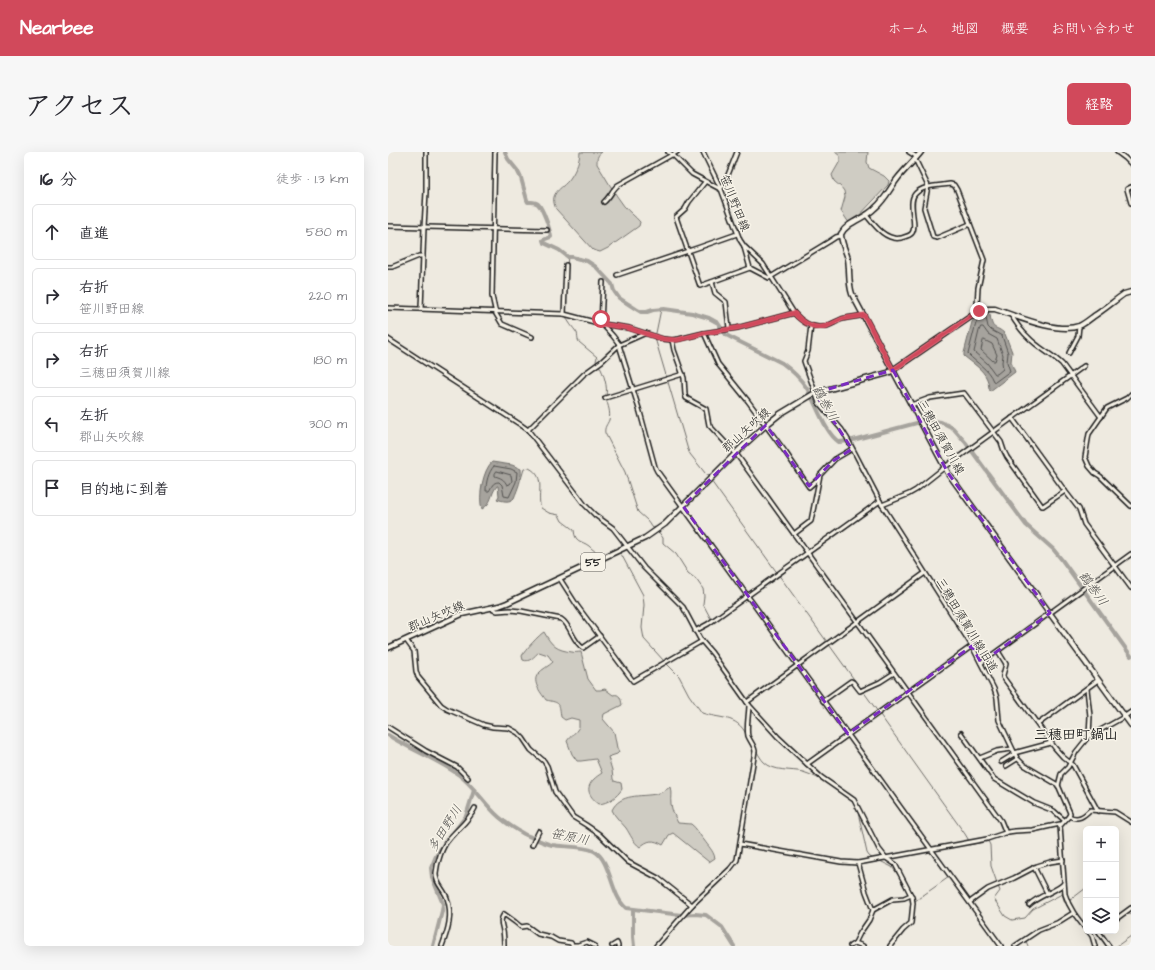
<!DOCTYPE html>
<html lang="ja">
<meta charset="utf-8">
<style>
body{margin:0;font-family:"Architects Daughter","Klee One",sans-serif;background:#f7f7f7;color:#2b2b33}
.controls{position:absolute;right:12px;bottom:12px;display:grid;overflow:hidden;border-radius:6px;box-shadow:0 4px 16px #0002}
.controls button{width:36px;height:36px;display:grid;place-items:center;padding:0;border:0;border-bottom:1px solid #e1e1e2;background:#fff;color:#2b2b33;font:20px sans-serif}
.stop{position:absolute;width:12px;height:12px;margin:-9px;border:3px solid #d1495b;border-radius:50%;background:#fff}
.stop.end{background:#d1495b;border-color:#fff;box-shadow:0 1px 4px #0008}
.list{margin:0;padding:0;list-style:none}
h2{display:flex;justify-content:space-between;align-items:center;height:52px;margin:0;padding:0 16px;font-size:17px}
h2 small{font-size:13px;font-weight:400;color:#7c7c81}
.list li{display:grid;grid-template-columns:26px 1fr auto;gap:12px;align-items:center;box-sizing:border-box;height:56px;margin:0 8px 8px;padding:0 8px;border:1px solid #e1e1e2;border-radius:6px}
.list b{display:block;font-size:15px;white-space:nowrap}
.list p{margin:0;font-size:13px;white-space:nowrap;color:#7c7c81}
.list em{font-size:13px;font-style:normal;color:#7c7c81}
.icon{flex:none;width:22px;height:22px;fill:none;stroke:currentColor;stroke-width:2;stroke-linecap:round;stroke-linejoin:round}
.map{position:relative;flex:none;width:743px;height:794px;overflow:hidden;border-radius:6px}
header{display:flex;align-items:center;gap:24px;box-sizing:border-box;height:56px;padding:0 20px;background:#d1495b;color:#fff}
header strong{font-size:19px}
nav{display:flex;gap:22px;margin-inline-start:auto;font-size:14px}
.intro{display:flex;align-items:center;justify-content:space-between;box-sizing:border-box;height:96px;padding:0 24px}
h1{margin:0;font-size:28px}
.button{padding:10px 18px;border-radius:6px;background:#d1495b;color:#fff;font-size:14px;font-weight:700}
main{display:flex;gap:24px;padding:0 24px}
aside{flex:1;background:#fff;border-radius:6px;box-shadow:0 4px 16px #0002}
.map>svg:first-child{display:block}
.green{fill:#cfccc3;stroke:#767470}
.water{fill:#a6a39d;stroke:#6f6d69}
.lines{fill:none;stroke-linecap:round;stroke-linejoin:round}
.shore{stroke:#535250;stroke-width:1}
.stream{stroke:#6f6d69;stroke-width:1}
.river{stroke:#a6a39d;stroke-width:4}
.minor-casing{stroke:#1c1c1c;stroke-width:6}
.major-casing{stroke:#1c1c1c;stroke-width:7}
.minor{stroke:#f7f3e8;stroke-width:3}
.major{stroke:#f7f3e8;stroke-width:4}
.route{stroke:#d1495b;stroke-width:5}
.marked{fill:none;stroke:#7b2cbf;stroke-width:3;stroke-dasharray:8 5;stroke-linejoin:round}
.labels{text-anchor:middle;stroke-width:3;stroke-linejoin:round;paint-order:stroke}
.shield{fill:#f7f3e8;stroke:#5e5c59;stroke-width:1}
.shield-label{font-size:11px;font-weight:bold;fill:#1c1c1c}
.street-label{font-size:12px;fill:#1c1c1c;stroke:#f7f3e8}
.water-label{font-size:13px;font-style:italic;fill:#535250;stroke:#f7f3e8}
.quarter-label{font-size:14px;font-weight:bold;fill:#1c1c1c;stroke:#f7f3e8}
</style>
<header>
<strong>Nearbee</strong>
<nav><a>ホーム</a><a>地図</a><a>概要</a><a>お問い合わせ</a></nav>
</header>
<div class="intro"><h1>アクセス</h1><a class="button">経路</a></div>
<main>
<aside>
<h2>16 分<small>徒歩 · 1.3 km</small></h2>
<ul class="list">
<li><svg class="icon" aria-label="ahead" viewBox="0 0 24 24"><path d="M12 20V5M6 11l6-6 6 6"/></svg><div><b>直進</b></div><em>580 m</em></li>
<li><svg class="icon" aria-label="right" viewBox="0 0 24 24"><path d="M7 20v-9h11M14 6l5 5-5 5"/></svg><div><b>右折</b><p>笹川野田線</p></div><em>220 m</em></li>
<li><svg class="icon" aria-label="right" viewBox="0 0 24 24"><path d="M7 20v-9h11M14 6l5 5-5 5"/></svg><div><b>右折</b><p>三穂田須賀川線</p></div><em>180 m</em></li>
<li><svg class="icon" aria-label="left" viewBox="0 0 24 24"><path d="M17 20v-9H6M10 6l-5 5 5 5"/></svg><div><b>左折</b><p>郡山矢吹線</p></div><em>300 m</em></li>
<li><svg class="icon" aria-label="arrive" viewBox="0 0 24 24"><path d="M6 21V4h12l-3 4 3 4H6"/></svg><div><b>目的地に到着</b></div></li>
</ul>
</aside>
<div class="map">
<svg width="743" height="794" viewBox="0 0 743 794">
<rect width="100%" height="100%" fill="#eeeae0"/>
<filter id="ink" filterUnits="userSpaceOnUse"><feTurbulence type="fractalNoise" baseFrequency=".025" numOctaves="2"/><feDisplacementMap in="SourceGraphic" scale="8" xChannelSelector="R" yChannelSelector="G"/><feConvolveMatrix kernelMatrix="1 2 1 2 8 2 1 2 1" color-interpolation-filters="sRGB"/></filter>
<g filter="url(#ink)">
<g class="green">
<path d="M192,0h22c-5,3 -5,7 -5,12 9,14 17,29 27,42 5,6 11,10 16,16l-1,4 -31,22 -8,4 -7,-2 -37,-41c-7,-16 3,-18 12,-28 6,-7 12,-20 12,-29z"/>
<path d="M447,0h33l-1,10 2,6 15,8 5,5 -1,4 -31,33 -8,5 -8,-12 4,-14 -1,-6 -3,-4 -7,-6 -2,-6 8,-14v-5z"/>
<path d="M156,480c8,14 12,18 28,20 3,1 6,0 9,0l7,27 8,11h4l5,-1 8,6c7,-2 8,4 9,10l-18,9 -1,5 11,13 3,16 2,4 -2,2 -9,3 4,13 1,9 1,2 7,2 1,6c-5,8 -14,14 -23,15 -9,-7 -15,-15 -5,-25 2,-2 5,-4 8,-6l-6,-14 -15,2h-4l-5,-7 -5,-13c3,-5 9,-8 12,-14v-7l-8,-2 -6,2 -4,-3c-2,-14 0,-14 -15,-17 -4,-6 -15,-18 -8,-26 4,-5 11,-8 15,-12l-5,-7 -9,-3c-5,4 -9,11 -16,8l-1,-4c2,-5 18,-22 22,-24z"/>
<path d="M282,635c2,5 0,11 1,17 1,7 4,13 7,19l13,1c6,4 8,11 13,16 4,6 9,10 11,18l-6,4 -36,-29 -4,2 -6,10c-10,-6 -15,-5 -23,2 -7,-5 -10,-13 -14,-19 -5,-6 -11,-11 -14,-18 8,-17 29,-13 44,-16 5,-1 10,-4 14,-7z"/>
</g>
<g class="water">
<path d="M600,161l2,2c3,18 5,9 15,19l7,18 -1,10 4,10 -25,19c-2,-4 -1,-8 -3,-12 -4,-10 -15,-16 -23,-23v-3l8,-31 3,-4z"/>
<path d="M104,310l20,3 9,4c1,10 -3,19 -7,29 -4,5 -12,3 -17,1l2,-3 -1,-10h-1c-7,8 -4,17 -15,23 -4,-12 1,-39 10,-47z"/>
</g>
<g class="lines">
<g class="shore">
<path d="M598,166l2,9 3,3 11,6 6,17 -1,9 3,9 -15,11 -2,-1c-5,-13 -16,-17 -25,-27l8,-31 2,-2z"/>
<path d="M593,175h2l5,7 9,5 6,16 -1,7 1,7 -6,5h-2l-8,-11 -13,-11 5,-21z"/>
<path d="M596,188l8,4 5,11 -2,6h-2l-12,-11 2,-9z"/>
<path d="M106,314l17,3 6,3 -1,10 -7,15 -5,-1 -2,-11 -3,-3c-7,0 -7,5 -10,9h-3c0,-9 2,-18 8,-25z"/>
<path d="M109,319l14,4 1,6 -2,3 -3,1c-3,-6 -6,-7 -12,-9v-2z"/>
</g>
<g class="stream">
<path d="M179,113l1,-8"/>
<path d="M273,157l-6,29 33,112 2,4 19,24"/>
<path d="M178,164c2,7 7,11 11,17 1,3 0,6 2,9l18,15 -1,4 1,2"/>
<path d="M211,213c5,9 9,22 7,31"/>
<path d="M218,247c2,6 5,14 3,21 -2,5 -5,7 -4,13l20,39 13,40 9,8 6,8 2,-1 2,2"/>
<path d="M132,327h1l3,-10 5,-1c18,9 7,26 12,40l8,5 10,2 3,6 12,9c1,13 7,10 15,16 4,4 8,7 13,10"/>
<path d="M323,329l150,208"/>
<path d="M270,379l5,7v5l13,11 12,19 8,6 7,10 1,7 -1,8 8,15"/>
<path d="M221,405l11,-5 23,43 1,10 -2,23 2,11 20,22"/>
<path d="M278,511l13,13 10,19 13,18c17,6 35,2 44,21"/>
<path d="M475,539l102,143 3,5 1,6 19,-4 2,4 1,21 6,17"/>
<path d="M369,600c2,3 4,7 7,10 10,10 27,7 39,10 10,3 18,8 26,12"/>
<path d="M469,656l10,45 2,3 4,3"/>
<path d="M490,708l14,7 7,9"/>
<path d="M610,734l2,5 -6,8 11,17 7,4 13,-2 8,-9 29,-15 3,9h1"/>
<path d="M525,746l2,3 34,-24 50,69"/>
<path d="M681,749l17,-13"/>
<path d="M728,764l11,-7 4,6"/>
<path d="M638,789l2,5"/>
<path d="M729,794l14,-10"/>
</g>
<g class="river">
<path d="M117,0l3,7 9,11 4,8 6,22 1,2c3,0 7,-1 10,2 5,5 12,25 13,33l-8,3 1,3 15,7 9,7h4l15,4 9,6 16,17 2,7 5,7 17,11 5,3h6l6,-2 11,-1 28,4 17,5 9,5 8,12 56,28c8,6 18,15 24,24 10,15 18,45 33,55l10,-1 79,-21 13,2 12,6 13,15 60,82 27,24 9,11 69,96"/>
<path d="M0,583c23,15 49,24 71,40 16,12 26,30 40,42 8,7 16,12 25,17 9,4 19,9 28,11 12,2 32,1 42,6 17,9 16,43 32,57l55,7 14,-1 11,1 16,12 12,19"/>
<path d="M66,680l12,-16 8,-26"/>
<path d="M245,758v27l1,9"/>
<path d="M45,794l9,-35 1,-7 -11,-27 -1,-9 5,-12 9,-14"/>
</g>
<defs>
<g id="minor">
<path d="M107,0l-3,144 4,18 6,10 30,13"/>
<path d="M280,0l5,3 19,19 28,15 4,-4 13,-33"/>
<path d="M315,0l18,37 19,51 4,6 19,18 31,49c8,9 20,17 33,13 5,-2 10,-5 15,-7 7,-2 14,-2 22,-4"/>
<path d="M521,0l8,5"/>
<path d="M729,0l8,6 6,6"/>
<path d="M527,8l2,3 11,23 -4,22 9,29 4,1 33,-14"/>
<path d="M317,30l-16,20 -4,7 -9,8 24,69 50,-18"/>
<path d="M743,35l-4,2 4,14"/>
<path d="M216,50c6,-5 8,-12 14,-17l59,-33"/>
<path d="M478,63c9,11 20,26 35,23 3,-1 9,-2 11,-5 6,-8 -5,-30 3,-39 8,-9 24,-8 35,-10l4,1 3,5 27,70 -6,28 -1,18 2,5"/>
<path d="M0,74l159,4"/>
<path d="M356,95l6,21 19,10 61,-37 6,-4 4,-1"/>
<path d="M0,115h4l27,-11h4"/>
<path d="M229,123l83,-28 37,-13"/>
<path d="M215,130l-2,41 12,13 6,8"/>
<path d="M324,130l3,11 11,9 3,26"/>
<path d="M0,156l176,6 38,10 27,4 34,11 9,1 7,-1 25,-6 33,-5 57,-15"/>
<path d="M33,157l3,-82 2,-35v-40"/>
<path d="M176,162l2,-49"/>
<path d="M623,163c5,8 10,16 17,22 10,11 24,17 34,27l39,53"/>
<path d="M423,173l-3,26 -4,10 1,3 14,39 23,27 5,8 35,67 90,141 22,43 3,9 2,22 18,38 7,7 34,20 12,28 -1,3 -9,10 5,68c4,14 12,24 21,35"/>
<path d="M258,181l-27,12 21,67 15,55 2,4 344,475"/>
<path d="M316,181l14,31 30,37 38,52 23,34 9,-8"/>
<path d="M0,187l133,86 7,5 57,75 10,10 18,13 31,40 39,39 17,32 12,14 37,52 29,32 43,40 33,23 25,49 7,9 9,6 17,33 1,6 -2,20 -8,7 -13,16"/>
<path d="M284,188l2,10 10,28 1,16 1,4 20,11 3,16 28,30 264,366 5,12"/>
<path d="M681,201l9,-17 1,-10"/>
<path d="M743,242l-4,4 -20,10 -18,26 -4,23 4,9 6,7 5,3 31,30"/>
<path d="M217,246l78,-24"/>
<path d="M523,253l19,-7 34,-5 37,49 3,9 3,6 35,49h1l22,-15"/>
<path d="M624,266l53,73 14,18 5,15 47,64"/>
<path d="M140,278l56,-56 18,-13 17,-16"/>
<path d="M494,353l27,-11 7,-4 29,-23 139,-101"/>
<path d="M406,382l17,-13 9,-46 15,-16 17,-10"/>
<path d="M172,427l18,28 55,74 69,-40"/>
<path d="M104,456l5,3 13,-1 11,1 40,8c10,6 11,22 22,29l17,-12"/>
<path d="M307,479l13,-7 172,-123"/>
<path d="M18,488l8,11 2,20 2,6 23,28 6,4 37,16 9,2 16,1 9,5 5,5 8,12 13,11 3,5 8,26 18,25 13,8 13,9 29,28 30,16 34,27"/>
<path d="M610,499l8,13 -3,11v2l52,71 8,9 10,8 25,46"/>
<path d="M593,511l150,-109"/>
<path d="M699,537l3,27 -1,20"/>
<path d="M435,549l28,-20 2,1 7,9 20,-9 14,-9"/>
<path d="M359,550l178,-129"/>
<path d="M650,572l60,-44"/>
<path d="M0,575l38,24 31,16 11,11"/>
<path d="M573,581l33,46 40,24 20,8 10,9"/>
<path d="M626,601l37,-10"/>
<path d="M592,606l17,-7 15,-2"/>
<path d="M613,610l13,-8"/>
<path d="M419,612l165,-118"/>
<path d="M618,614l11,-7"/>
<path d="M670,634l3,-12 7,-7 8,-15 12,-15 34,-19 9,-6"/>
<path d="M681,664c9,5 15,0 21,-6l25,2 16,10"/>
<path d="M352,692l101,18 17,1 129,-24 21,-7 7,-1 18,-1 27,-6"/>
<path d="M144,693l7,-14"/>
<path d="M470,711l8,29 7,18 20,-11 11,-1 7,-3"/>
<path d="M646,715l13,26"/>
<path d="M582,750l18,-13 26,-11 23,-12 13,-4 13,-2"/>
<path d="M641,753c8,-9 31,-15 35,-22"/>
<path d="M728,767l15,-11"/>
<path d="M700,779l4,5 3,10"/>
<path d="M711,780l10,14"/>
<path d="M467,791l5,-10 9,-13 4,-10"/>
<path d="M54,794c6,-16 11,-31 5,-48 -3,-9 -12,-15 -11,-25 1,-11 6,-26 13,-34 9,-11 20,-18 26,-31"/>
<path d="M116,794c0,-5 0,-10 -1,-15 -1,-7 -4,-10 1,-17l11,8 6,5 6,-1 11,8 13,3 7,4 13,2 1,2h6l9,-3 8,4"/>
<path d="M224,794l5,-3 1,3"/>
<path d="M268,794l36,-41 38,-36 7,-9 18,-109c-1,-6 -5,-10 -7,-15 -2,-8 1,-23 1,-31"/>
<path d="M462,794l5,-3 8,3"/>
<path d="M627,794l24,-16 18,-7 16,-10"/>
</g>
<g id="major">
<path d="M533,0c-7,9 -16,17 -23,26 -8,10 -13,22 -23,30 -10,11 -27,13 -34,26 0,9 5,17 7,25 2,12 0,23 4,35l96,179 183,252"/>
<path d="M0,496l74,-34 37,-8 8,-3 138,-65 20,-14 78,-78 22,-20 15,-12 35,-21 73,-20 5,-3 86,-59 10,-2h6c21,7 62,25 84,17 5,-2 11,-7 15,-10 11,-7 20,-15 30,-22l7,-2"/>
</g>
</defs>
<use href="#minor" class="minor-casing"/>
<use href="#major" class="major-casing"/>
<use href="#minor" class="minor"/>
<use href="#major" class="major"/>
</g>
</g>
<g class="lines" filter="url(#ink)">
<path class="route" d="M213,167l1,5 26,4 35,11 14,1 27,-7 33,-5 57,-15c8,9 20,17 33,13 5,-2 10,-5 15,-7 7,-2 14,-2 22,-4l29,55 86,-59"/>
</g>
<path class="marked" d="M505,218l55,103 102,140 -69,50 -9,-17 -124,88 -165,-228 83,-81 43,61 24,-25 19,-12 -37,-56z"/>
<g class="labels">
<rect class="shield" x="193" y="401" width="24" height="18" rx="3"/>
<g class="shield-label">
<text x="205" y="414">55</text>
</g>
<g class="street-label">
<text transform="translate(347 51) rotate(68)" y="4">笹川野田線</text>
<text transform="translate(358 278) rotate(-42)" y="4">郡山矢吹線</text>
<text transform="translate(553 285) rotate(61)" y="4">三穂田須賀川線</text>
<text transform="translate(48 464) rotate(-23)" y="4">郡山矢吹線</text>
<text transform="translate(579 473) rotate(59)" y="4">三穂田須賀川線旧道</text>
</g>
<g class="water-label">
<text transform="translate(438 251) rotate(61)" y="5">鶴巻川</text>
<text transform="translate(706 436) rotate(54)" y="5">鶴巻川</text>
<text transform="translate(56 676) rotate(-58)" y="5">多田野川</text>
<text transform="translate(182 684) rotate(11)" y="5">笹原川</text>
</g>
<g class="quarter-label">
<text x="688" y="587">三穂田町鍋山</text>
</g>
</g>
</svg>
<div class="controls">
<button>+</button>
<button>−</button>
<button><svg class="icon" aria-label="layers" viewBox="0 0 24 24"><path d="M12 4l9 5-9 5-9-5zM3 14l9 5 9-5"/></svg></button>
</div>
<div class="stop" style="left:213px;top:167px"></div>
<div class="stop end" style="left:591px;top:159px"></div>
</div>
</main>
